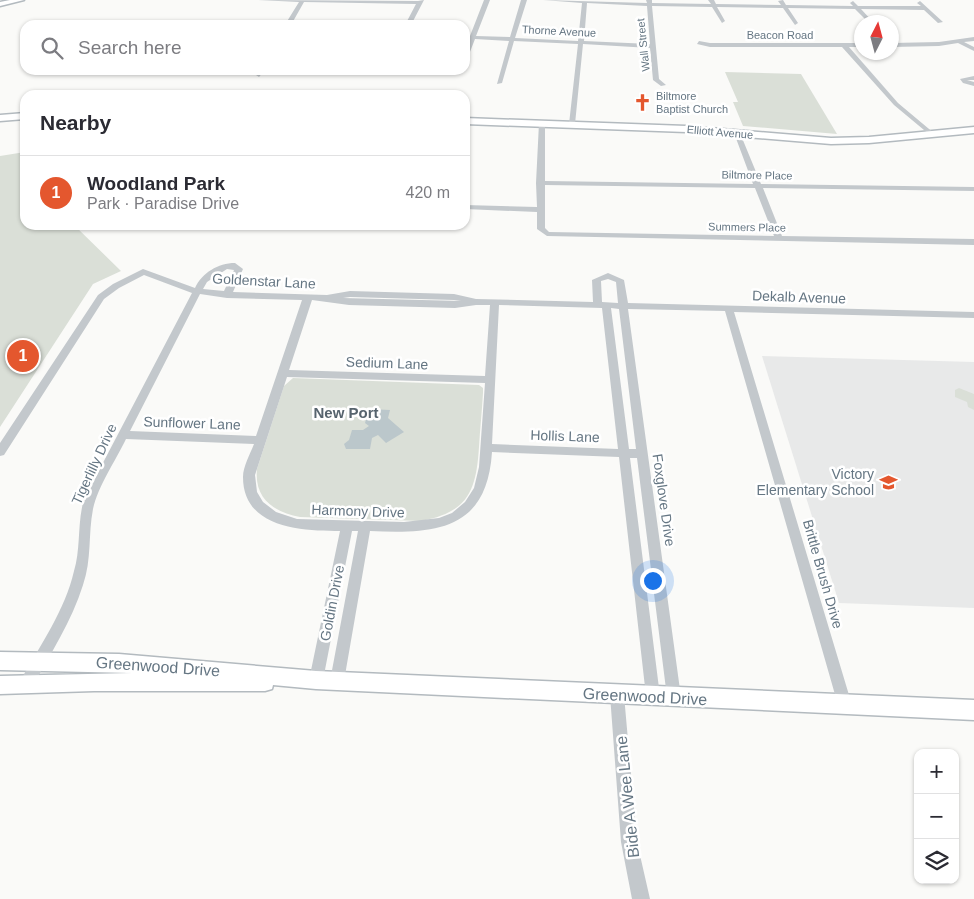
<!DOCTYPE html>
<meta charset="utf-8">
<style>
body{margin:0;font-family:Arial,sans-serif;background:#f2f2f3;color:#2b2b33}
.controls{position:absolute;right:15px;bottom:15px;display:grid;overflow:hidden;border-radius:10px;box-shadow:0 1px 4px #0004}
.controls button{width:45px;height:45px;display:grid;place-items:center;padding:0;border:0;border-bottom:1px solid #e1e1e2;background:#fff;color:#2b2b33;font:25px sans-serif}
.compass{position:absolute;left:854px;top:15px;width:45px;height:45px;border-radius:50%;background:#fff;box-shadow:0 1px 4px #0004;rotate:6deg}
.you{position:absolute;left:652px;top:580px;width:18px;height:18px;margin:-12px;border:4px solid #fff;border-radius:50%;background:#1a73e8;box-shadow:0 0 0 8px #1a73e833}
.badge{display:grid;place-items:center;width:32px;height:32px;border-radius:50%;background:#e4572e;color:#fff;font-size:16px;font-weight:700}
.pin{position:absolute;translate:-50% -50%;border:2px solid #fff;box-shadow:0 1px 5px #0006}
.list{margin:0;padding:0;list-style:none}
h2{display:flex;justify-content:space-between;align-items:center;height:65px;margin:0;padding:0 20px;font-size:21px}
h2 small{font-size:16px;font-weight:400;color:#7c7c81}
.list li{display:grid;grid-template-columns:32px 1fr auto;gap:15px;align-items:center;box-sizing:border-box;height:75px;padding:0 20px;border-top:1px solid #e1e1e2}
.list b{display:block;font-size:19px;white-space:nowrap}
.list p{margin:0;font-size:16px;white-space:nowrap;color:#7c7c81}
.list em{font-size:16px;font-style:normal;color:#7c7c81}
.icon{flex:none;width:28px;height:28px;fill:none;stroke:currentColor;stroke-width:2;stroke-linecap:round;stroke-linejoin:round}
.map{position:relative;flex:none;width:974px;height:899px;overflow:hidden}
.search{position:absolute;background:#fff;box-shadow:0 1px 4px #0004;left:20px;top:20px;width:450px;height:55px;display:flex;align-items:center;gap:12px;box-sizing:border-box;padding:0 18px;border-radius:15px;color:#7c7c81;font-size:19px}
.panel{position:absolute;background:#fff;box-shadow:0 1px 4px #0004;left:20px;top:90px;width:450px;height:140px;border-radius:15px}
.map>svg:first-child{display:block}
.built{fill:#e8e9e9}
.green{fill:#dadfd7}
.water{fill:#bbc7cb}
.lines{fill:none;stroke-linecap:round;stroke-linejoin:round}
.secondary-casing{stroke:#b3babf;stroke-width:3}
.street{fill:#c3c8cc;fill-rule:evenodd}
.secondary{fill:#fff;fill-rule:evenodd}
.labels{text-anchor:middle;stroke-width:5;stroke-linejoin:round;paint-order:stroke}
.far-street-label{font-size:11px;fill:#657683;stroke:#fff}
.far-poi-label{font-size:11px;fill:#657683;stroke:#fff;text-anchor:start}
.street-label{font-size:14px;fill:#657683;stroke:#fff}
.poi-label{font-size:14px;fill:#657683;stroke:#fff;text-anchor:end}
.neighbourhood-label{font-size:15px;font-weight:bold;fill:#57646e;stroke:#fff}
.near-street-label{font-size:16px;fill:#657683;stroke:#fff}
</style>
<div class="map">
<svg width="974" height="899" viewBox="0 0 974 899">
<rect width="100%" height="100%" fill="#fafaf8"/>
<path class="built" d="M762,356l212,6v246l-135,-5z"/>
<g class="green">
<path d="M725,72l76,2 36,60 -94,-8 -10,-24h5z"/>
<path d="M25,152v73h49l47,46 -28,13 -93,143v-271z"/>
<path d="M293,378l186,7 4,3v5c-1,18 -3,36 -4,54 -3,45 -11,65 -58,74l-121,-4c-26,-5 -46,-18 -43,-48l27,-83z"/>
<path d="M959,388l15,6v16l-6,-3 -1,-5 -12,-5v-7z"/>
</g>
<path class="water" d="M369,409l21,1 -2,8 16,14 -18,11 -8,-8 -6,3 -2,11h-24l-2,-5 5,-4 3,-10h11l6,-4 -4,-3z"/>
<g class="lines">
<defs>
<g id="secondary">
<path d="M10,0h14l-24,6v-4z"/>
<path d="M25,113v6l-25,2v-6z"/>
<path d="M465,118l221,8 145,12 38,-1 105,-10v6l-105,10 -38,1 -145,-12 -221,-8z"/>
<path d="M0,652l119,2 197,17 658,29v20l-658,-31 -43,-4 -1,4 -7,2h-171l-94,3v-18l132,-3 -132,-3z"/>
</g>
</defs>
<use href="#secondary" class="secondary-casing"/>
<g class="street">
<path d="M258,0l160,1 6,-1 -13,25h-6l11,-21 -112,-2 -13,23 -80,-1 3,-2 72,1 13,-21z"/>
<path d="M484,0h6l-14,36 34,1 11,-37h6l-12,38 63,3 4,-38 -39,-3 104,3 -1,-3h6v3l59,1 -3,-4h6l2,4 65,1 -3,-4 5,-1 3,5 67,1 -3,-3 3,-2 5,5h63l-4,-3 3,-2 23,21 -5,1 -14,-13 -63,-1 12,13h-5l-13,-13 -67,-1 10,15 -3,2 -12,-17 -66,-1 8,14 -3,2 -10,-16 -60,-1 7,73 7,6 -5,1 -8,-6 -3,-32 -67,-4 -8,80 -3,2 -3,-2 9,-80 -64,-3 -12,42 -5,1 12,-43 -34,-2 -7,18 -3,2v-9l4,-11h-4v-4l5,1zM587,3l60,3 3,38 -66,-3z"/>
<path d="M974,37v4l-10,1 10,5v4l-16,-8 -19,3 -47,1v-4l47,-1z"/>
<path d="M699,41l11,2h152v4h-13l49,56 37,31 -5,1 -36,-30 -52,-58h-132l-13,-3z"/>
<path d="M259,70h6l-6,7 -3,-2z"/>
<path d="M437,70h20c-4,3 -16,3 -20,0z"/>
<path d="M974,76v4h-7l7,2v4l-11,-3 -3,-4z"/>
<path d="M542,121l3,2v58l208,3 -19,-51 3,-2 3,2 21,51 213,3v4l-211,-3 19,48 192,3v6l-427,-9 -10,-7v-17l-72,-3v-4l72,2 -1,-24 3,-60zM545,185l210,3 19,48 -225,-4 -4,-4z"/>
<path d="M235,263l8,6 -10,23 94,3 23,-4 104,3 22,5 117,3 -1,-22 16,-7 16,7 4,23 346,9v6l-240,-6 118,393 -2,5 -5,2 -5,-2 -2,-5 -113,-394 -97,-2 53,388 -2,5 -5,2 -5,-2 -2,-5 -30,-239h-7l30,238 -2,5 -5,2 -5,-2 -2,-5 -27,-239 -127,-5c-5,79 -57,82 -122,79l-26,150 -2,5 -5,2 -5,-2 -2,-5 28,-150h-6l-29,149 -2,5 -5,2 -5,-2 -2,-5 31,-149c-37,0 -97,-2 -97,-54 0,-10 7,-23 11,-33l-128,-5c-10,21 -28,47 -33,70 -5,25 -1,50 -10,76 -11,36 -33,69 -51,103l-5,2 -5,-2 -2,-5 2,-5c19,-34 43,-68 52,-107 7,-23 3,-48 10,-72l108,-206 -48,-18 -25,13 -15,11 -100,156 -4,1v-13l98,-148 15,-11 30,-15 52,19c7,-15 23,-25 40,-25zM227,269l7,1 -10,21 -21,-2 4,-7zM608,279l8,3 2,21 -16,-1 -1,-21zM200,294l27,4 75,2 -46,136 -126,-5zM350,297l104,3 7,1 -118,-3zM312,300l37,5 106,3 21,-3h14l-5,71 -196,-6zM499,305l103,3 16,141 -126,-5zM611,308l8,1 17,140h-7zM287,377l198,6 -6,84 -5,21 -9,14 -13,11 -13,5 -35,4 -107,-3 -21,-7 -13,-10 -6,-10 -2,-17z"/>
<path d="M617,688l5,2 2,5 13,147 13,57h-18l-11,-57 -11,-147 2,-5z"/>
</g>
<use href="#secondary" class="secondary"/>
</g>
<defs>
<symbol id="church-bare" viewBox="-9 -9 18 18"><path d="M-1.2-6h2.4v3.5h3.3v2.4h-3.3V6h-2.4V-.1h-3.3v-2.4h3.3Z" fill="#e4572e" stroke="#fff" stroke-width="2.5" paint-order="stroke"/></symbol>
<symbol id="school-bare" viewBox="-9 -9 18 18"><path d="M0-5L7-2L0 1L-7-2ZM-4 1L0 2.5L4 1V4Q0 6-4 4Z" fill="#e4572e" stroke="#fff" stroke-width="2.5" paint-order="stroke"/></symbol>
</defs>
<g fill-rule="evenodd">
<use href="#church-bare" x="630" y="90" width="25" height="25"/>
<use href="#school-bare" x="876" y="470" width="25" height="25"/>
</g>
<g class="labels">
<g class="far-street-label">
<text transform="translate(559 31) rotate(3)" y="4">Thorne Avenue</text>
<text x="780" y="39">Beacon Road</text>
<text transform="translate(643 45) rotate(-96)" y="4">Wall Street</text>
<text transform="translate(720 132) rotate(5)" y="4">Elliott Avenue</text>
<text transform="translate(757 175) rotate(1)" y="4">Biltmore Place</text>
<text transform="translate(747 227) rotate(1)" y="4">Summers Place</text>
</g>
<g class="far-poi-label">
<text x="656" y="100">Biltmore<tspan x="656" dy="13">Baptist Church</tspan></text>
</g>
<g class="street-label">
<text transform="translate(264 281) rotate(3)" y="5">Goldenstar Lane</text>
<text transform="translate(799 297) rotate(2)" y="5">Dekalb Avenue</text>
<text transform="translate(387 363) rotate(2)" y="5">Sedium Lane</text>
<text transform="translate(192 423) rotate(2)" y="5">Sunflower Lane</text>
<text transform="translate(565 436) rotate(2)" y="5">Hollis Lane</text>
<text transform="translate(94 464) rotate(-65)" y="5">Tigerlilly Drive</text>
<text transform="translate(664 500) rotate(82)" y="5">Foxglove Drive</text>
<text transform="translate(358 511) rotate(2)" y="5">Harmony Drive</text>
<text transform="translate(823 574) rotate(74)" y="5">Brittle Brush Drive</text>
<text transform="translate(332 603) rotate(-79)" y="5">Goldin Drive</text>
</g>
<g class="poi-label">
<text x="874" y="479">Victory<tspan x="874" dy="16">Elementary School</tspan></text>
</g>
<g class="neighbourhood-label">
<text x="346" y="418">New Port</text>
</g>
<g class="near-street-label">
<text transform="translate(158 666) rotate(4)" y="6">Greenwood Drive</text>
<text transform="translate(645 696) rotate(3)" y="6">Greenwood Drive</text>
<text transform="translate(627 797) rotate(-96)" y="6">Bide A Wee Lane</text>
</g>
</g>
</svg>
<div class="controls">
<button>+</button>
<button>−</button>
<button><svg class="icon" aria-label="layers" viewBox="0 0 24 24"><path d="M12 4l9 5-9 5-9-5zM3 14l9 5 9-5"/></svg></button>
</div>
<svg class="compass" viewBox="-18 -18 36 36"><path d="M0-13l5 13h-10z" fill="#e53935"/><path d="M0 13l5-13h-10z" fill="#7c7c81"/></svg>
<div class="you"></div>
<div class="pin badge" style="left:23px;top:356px">1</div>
<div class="search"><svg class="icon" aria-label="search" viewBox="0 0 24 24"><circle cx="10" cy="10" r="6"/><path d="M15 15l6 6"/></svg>Search here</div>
<section class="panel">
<h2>Nearby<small></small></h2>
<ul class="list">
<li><span class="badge">1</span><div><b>Woodland Park</b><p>Park · Paradise Drive</p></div><em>420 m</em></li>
</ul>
</section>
</div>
